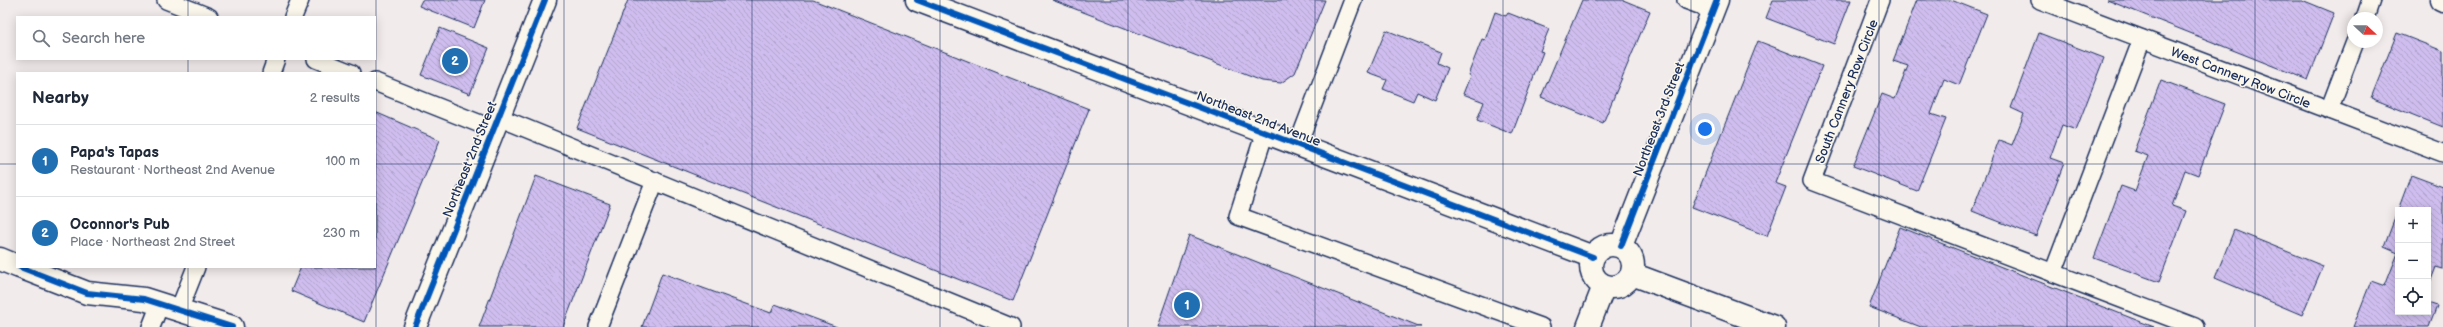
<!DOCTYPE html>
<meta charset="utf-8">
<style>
body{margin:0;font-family:"Balsamiq Sans",sans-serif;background:#f2f2f3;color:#1f2937}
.controls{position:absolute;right:12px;bottom:12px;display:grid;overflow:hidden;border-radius:0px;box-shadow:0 2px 10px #0003}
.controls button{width:36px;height:36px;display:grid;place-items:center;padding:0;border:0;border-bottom:1px solid #e0e1e3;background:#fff;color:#1f2937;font:20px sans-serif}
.compass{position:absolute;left:2347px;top:12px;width:36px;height:36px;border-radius:50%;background:#fff;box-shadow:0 2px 10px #0003;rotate:112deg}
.you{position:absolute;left:1705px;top:129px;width:14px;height:14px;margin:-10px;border:3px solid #fff;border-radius:50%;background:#1a73e8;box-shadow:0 0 0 6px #1a73e833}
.badge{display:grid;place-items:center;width:26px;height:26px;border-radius:50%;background:#1f6fb2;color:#fff;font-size:13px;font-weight:700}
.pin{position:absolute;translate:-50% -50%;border:2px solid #fff;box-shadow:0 1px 4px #0006}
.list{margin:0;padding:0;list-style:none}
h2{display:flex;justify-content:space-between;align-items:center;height:52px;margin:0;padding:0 16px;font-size:17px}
h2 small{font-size:13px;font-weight:400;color:#747a83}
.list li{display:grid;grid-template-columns:26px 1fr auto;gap:12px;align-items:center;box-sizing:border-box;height:72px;padding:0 16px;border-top:1px solid #e0e1e3}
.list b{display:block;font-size:15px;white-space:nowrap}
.list p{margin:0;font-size:13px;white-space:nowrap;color:#747a83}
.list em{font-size:13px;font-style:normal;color:#747a83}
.icon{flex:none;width:22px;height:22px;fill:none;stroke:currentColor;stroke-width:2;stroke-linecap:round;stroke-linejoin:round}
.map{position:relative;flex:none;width:2443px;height:327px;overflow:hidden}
.search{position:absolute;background:#fff;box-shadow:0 2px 10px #0003;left:16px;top:16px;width:360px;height:44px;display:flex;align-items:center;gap:10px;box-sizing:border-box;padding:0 14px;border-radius:0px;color:#747a83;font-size:15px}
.panel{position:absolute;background:#fff;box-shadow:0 2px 10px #0003;left:16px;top:72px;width:360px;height:196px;border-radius:0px}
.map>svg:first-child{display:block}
.building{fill:url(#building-back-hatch);stroke:#1b2f5e}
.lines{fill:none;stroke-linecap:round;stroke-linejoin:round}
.service-casing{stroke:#1b2f5e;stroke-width:20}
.minor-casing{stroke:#1b2f5e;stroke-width:25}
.tertiary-casing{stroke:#1b2f5e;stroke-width:25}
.service{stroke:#fbf7ec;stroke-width:17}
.minor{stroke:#fbf7ec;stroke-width:22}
.tertiary{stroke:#fbf7ec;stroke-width:22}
.cycleway-casing{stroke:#fbf7ec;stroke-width:8}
.cycleway{stroke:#0057b8;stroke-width:6}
.grid{fill:none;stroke:#1b2f5e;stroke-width:1;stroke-opacity:0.55}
.labels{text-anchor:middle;stroke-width:3;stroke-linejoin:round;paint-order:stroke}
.street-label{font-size:13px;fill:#1b2f5e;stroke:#fbf7ec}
</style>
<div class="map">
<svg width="2443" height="327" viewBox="0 0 2443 327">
<defs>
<pattern id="building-back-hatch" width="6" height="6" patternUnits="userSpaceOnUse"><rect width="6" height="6" fill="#cebdee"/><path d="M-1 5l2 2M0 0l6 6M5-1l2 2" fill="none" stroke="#b0a3ce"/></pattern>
</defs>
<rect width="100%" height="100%" fill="#f2ebec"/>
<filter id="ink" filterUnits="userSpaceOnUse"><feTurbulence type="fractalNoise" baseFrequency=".025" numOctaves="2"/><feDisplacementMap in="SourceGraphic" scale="8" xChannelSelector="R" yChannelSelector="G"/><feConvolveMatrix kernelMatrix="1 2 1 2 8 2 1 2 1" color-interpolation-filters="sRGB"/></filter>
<g filter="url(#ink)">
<g class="building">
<path d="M422,0h63l-11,28 -55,-22z"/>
<path d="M628,0h185l276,109 -76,192 -436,-173z"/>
<path d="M1052,0h273l-30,73 -14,10 -19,-2z"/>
<path d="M1582,0h41l27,11 -47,112 -62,-26z"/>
<path d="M1773,0h78l-17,44 -68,-26z"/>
<path d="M1917,0h34l36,14 -28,71 -15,-6 -13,35 15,5 -29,72 -64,-25 29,-72 13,5 13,-33 -15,-5z"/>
<path d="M2107,0h195l32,13 -26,67z"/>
<path d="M1495,12l11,4 2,-3 41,16 -9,22 3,1 -31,82 -35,-14 7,-18 -21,-8 7,-18 -2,-1 14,-36 3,1z"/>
<path d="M440,28l49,20 -19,46 -49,-19z"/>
<path d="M1386,30l55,22 -4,11 11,5 -13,32 -18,-8 -4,9 -30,-12 4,-9 -19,-7z"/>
<path d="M2039,33l65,25 -28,72 -14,-5 -12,33 14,5 -28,73 -64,-25 27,-71 13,5 12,-31 -13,-6z"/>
<path d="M2397,33l46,18v76l-72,-29z"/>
<path d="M1758,41l64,25 -47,117 11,4 -19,49 -75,-29z"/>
<path d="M2161,80l64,24 -27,71 -13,-5 -13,36 14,5 -27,71 -65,-24 27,-72 14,5 13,-35 -14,-5z"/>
<path d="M375,112l65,28 -76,182 -73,-31 10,-24h74z"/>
<path d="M2411,175l32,12v82l-7,-2 -8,21v-78h-30z"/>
<path d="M536,176l74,28 -47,123h-84z"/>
<path d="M2398,210v102h30v-9l9,3 -8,21h-76l18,-46 14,5 13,-33 -14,-6z"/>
<path d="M1900,227l254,100h-233l-52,-20z"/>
<path d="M2234,230l89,36 -21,49 -87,-37z"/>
<path d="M1189,235l232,92h-264z"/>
<path d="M662,273l109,40 4,-9 62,23h-195z"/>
</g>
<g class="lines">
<defs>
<g id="service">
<path d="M166,0l43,17"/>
<path d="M1686,0l27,10"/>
<path d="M1880,0l-68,181 383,146"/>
<path d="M2040,0l403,153"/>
<path d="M293,17l7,-17"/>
<path d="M2365,18l6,-18"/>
<path d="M316,59l35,14"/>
<path d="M271,73l5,-14"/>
<path d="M375,82l118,47"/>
<path d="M2329,110l26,-68"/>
<path d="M498,117l513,210"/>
<path d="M1265,132l-27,84 303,111"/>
<path d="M1298,144l55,-144"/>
<path d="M2053,273l89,-234"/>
<path d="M179,310l17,-43"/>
<path d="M151,327l9,-23"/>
<path d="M598,327l57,-146"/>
</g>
<g id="minor">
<path d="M2441,0l2,1"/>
<path d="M1621,246l96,-246"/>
<path d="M0,259l17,7"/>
<path d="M20,267l67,26 57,6 88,28"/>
<path d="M415,327l130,-327"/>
<path d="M1588,327l16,-41"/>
</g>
<g id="tertiary">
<path d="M917,0l676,257"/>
<circle cx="1612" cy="266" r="21"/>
<path d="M1632,274l142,53"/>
</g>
</defs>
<use href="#service" class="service-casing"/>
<use href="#minor" class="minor-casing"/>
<use href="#tertiary" class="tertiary-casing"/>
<use href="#service" class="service"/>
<use href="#minor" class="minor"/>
<use href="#tertiary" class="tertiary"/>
<defs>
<g id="cycleway">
<path d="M917,0l676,257"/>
<path d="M1621,246l96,-246"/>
<path d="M20,267l67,26 57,6 88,28"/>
<path d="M415,327l130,-327"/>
</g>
</defs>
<use href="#cycleway" class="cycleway-casing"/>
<use href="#cycleway" class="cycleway"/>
</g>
</g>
<path class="grid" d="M188,0v17M376,0v327M564,0v327M752,0v327M940,0v327M1128,0v327M1315,0v327M1503,0v327M1691,0v327M1879,0v327M2067,0v327M2255,0v327M188,59v14M0,164h17M375,164h2068M188,267v60"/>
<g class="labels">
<g class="street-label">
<text transform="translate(2241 77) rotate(21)" y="5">West Cannery Row Circle</text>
<text transform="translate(1846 91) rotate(-69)" y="5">South Cannery Row Circle</text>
<text transform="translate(1259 118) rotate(21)" y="5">Northeast 2nd Avenue</text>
<text transform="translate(1658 119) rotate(-69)" y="5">Northeast 3rd Street</text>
<text transform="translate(469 159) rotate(-68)" y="5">Northeast 2nd Street</text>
</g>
</g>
</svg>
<div class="controls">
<button>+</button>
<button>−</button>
<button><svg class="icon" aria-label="locate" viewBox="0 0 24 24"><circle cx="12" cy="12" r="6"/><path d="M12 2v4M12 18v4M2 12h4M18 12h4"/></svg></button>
</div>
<svg class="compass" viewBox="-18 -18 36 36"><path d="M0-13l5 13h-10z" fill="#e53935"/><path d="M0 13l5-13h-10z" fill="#747a83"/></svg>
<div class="you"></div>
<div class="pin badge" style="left:1187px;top:305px">1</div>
<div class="pin badge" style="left:455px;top:61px">2</div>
<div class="search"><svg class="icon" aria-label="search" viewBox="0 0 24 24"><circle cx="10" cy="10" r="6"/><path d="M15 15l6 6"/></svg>Search here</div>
<section class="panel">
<h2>Nearby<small>2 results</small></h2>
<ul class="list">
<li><span class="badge">1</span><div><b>Papa's Tapas</b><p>Restaurant · Northeast 2nd Avenue</p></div><em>100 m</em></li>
<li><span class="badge">2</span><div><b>Oconnor's Pub</b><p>Place · Northeast 2nd Street</p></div><em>230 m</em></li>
</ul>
</section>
</div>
